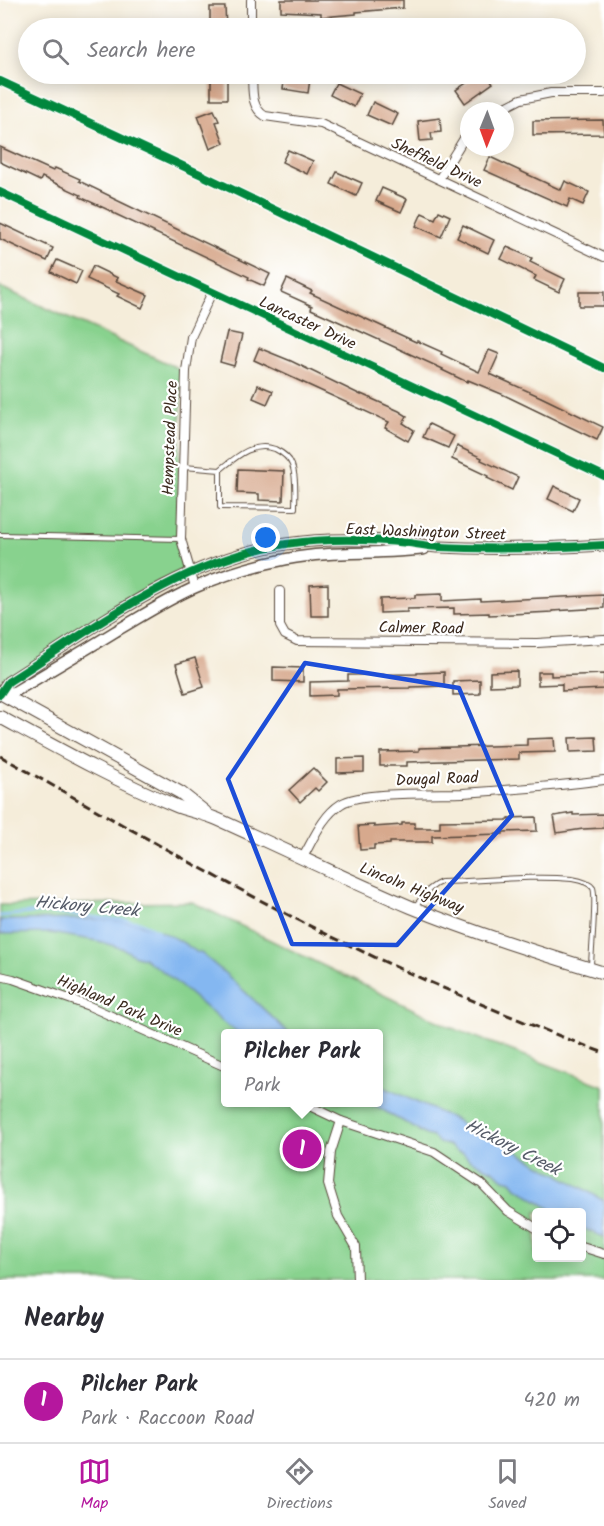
<!DOCTYPE html>
<meta charset="utf-8">
<style>
body{margin:0;font-family:Kalam,sans-serif;background:#f7f7f7;color:#2b2b33}
.controls{position:absolute;right:18px;bottom:18px;display:grid;overflow:hidden;border-radius:6px;box-shadow:0 3px 15px #0003}
.controls button{width:54px;height:54px;display:grid;place-items:center;padding:0;border:0;border-bottom:2px solid #e1e1e2;background:#fff;color:#2b2b33;font:30px sans-serif}
.compass{position:absolute;left:460px;top:102px;width:54px;height:54px;border-radius:50%;background:#fff;box-shadow:0 3px 15px #0003;rotate:181deg}
.you{position:absolute;left:266px;top:538px;width:21px;height:21px;margin:-15px;border:4px solid #fff;border-radius:50%;background:#1a73e8;box-shadow:0 0 0 9px #1a73e833}
.badge{display:grid;place-items:center;width:39px;height:39px;border-radius:50%;background:#b5179e;color:#fff;font-size:20px;font-weight:700}
.pin{position:absolute;translate:-50% -50%;border:3px solid #fff;box-shadow:0 2px 6px #0006}
.popup{position:absolute;left:221px;top:1029px;width:162px;height:78px;box-sizing:border-box;display:grid;place-content:center;border-radius:6px;background:#fff;filter:drop-shadow(0 2px 4px #0005);font-size:20px;white-space:nowrap;color:#7c7c81}
.popup b{font-size:22px;color:#2b2b33}
.popup::after{content:'';position:absolute;left:50%;top:100%;margin-left:-12px;border:12px solid transparent;border-top-color:#fff}
.list{margin:0;padding:0;list-style:none}
h2{display:flex;justify-content:space-between;align-items:center;height:78px;margin:0;padding:0 24px;font-size:26px}
h2 small{font-size:20px;font-weight:400;color:#7c7c81}
.list li{display:grid;grid-template-columns:39px 1fr auto;gap:18px;align-items:center;box-sizing:border-box;height:84px;padding:0 24px;border-top:2px solid #e1e1e2}
.list b{display:block;font-size:22px;white-space:nowrap}
.list p{margin:0;font-size:20px;white-space:nowrap;color:#7c7c81}
.list em{font-size:20px;font-style:normal;color:#7c7c81}
.icon{flex:none;width:33px;height:33px;fill:none;stroke:currentColor;stroke-width:2;stroke-linecap:round;stroke-linejoin:round}
.map{position:relative;flex:none;width:604px;height:1280px;overflow:hidden}
.search{position:absolute;background:#fff;box-shadow:0 3px 15px #0003;left:18px;right:18px;top:18px;height:66px;display:flex;align-items:center;gap:15px;box-sizing:border-box;padding:0 21px;border-radius:33px;color:#7c7c81;font-size:22px}
.sheet{height:162px;background:#fff}
nav{display:flex;justify-content:space-around;align-items:center;box-sizing:border-box;height:84px;border-top:2px solid #e1e1e2;background:#fff;font-size:16px;color:#7c7c81}
nav a{display:grid;justify-items:center;gap:3px}
nav .on{color:#b5179e}
.map>svg:first-child{display:block}
.green{fill:#88d28e;stroke:#627e56;stroke-width:1.5;fill-rule:evenodd}
.water{fill:#84b7f1;stroke:#607088;stroke-width:1.5}
.lines{fill:none;stroke-linecap:round;stroke-linejoin:round}
.stream{stroke:#84b7f1;stroke-width:3}
.building{fill:#d7a98d}
.service-casing{stroke:#57473a;stroke-width:6}
.minor-casing{stroke:#57473a;stroke-width:10}
.tertiary-casing{stroke:#57473a;stroke-width:13}
.primary-casing{stroke:#57473a;stroke-width:14}
.service{stroke:#fff;stroke-width:4}
.minor{stroke:#fff;stroke-width:8}
.tertiary{stroke:#fff;stroke-width:10}
.primary{stroke:#fff;stroke-width:12}
.rail{stroke:#3b2a1e;stroke-width:3;stroke-dasharray:9 4.5;stroke-linecap:butt}
.cycleway-casing{stroke:#fff;stroke-width:11}
.cycleway{stroke:#00873e;stroke-width:8}
.marked{fill:none;stroke:#1d4ed8;stroke-width:4.5;stroke-linejoin:round}
.labels{text-anchor:middle;stroke-width:4.5;stroke-linejoin:round;paint-order:stroke}
.street-label{font-size:16px;fill:#3b2a1e;stroke:#fff}
.water-label{font-size:18px;font-style:italic;fill:#555b68;stroke:#fff}
</style>
<div class="map">
<svg width="604" height="1280" viewBox="0 0 604 1280">
<rect width="100%" height="100%" fill="#fff"/>
<filter id="ink" filterUnits="userSpaceOnUse"><feTurbulence type="fractalNoise" baseFrequency=".0167" numOctaves="2"/><feDisplacementMap in="SourceGraphic" scale="12" xChannelSelector="R" yChannelSelector="G"/><feConvolveMatrix kernelMatrix="1 2 1 2 8 2 1 2 1" color-interpolation-filters="sRGB"/></filter>
<filter id="wash" filterUnits="userSpaceOnUse"><feTurbulence type="fractalNoise" baseFrequency=".008" numOctaves="4" result="noise"/><feDisplacementMap in="SourceGraphic" scale="24" xChannelSelector="R" yChannelSelector="G"/><feGaussianBlur stdDeviation="1.35" result="paint"/><feColorMatrix in="noise" values="0 0 0 0 0 0 0 0 0 0 0 0 0 0 0 0 0 1.4 0 .05"/><feComposite in="paint" operator="in"/></filter>
<g filter="url(#wash)">
<rect width="100%" height="100%" fill="#f5edda"/>
<g class="green">
<path d="M0,287l182,83 -5,172 6,27 -182,118z"/>
<path d="M192,902l260,126 152,58v194h-604v-375zM226,1034h152v68h-152zM536,1212h46v46h-46z"/>
</g>
<g class="water">
<path d="M100,919l39,4 3,2c24,8 36,13 56,28h3l26,22 62,58h-50l-14,-9 -60,-51 -22,-15 -10,-3 -9,-6 -26,-8 -48,-8 -50,1v-14z"/>
<path d="M379,1085l79,36 4,4 10,3 5,5 24,9 50,29c6,1 8,4 13,7 14,7 27,15 40,23v36l-22,-9v-16h-27l-40,-26 -4,-5 -7,-2 -10,-8 -25,-12 -6,-6 -5,-1 -10,-7 -9,-2 -6,-6 -7,-2 -25,-15 -5,-2 -18,-11 -11,-4 11,-1z"/>
</g>
<g class="lines">
<path class="stream" d="M0,916l42,-4 98,10 18,9"/>
</g>
<g id="blocks">
<g class="building">
<path d="M281,0h122v8l-47,4v2l-35,3v-4l-40,-2z"/>
<path d="M210,7h15l1,21h-16z"/>
<rect x="211" y="74" width="16" height="25"/>
<path d="M480,74h6l7,9 -28,20 -9,-13z"/>
<path d="M285,75l25,4 -2,14 -25,-4z"/>
<path d="M336,83l24,11 -6,13 -24,-12z"/>
<path d="M373,102l25,12 -6,12 -25,-11z"/>
<path d="M214,110l5,11 -3,1 8,21 -14,6 -12,-33z"/>
<path d="M440,118l1,14 -10,1 1,7 -12,1 -2,-20z"/>
<path d="M603,120l1,14 -71,1v-14z"/>
<path d="M0,147l53,24 2,-3 25,11 -1,2 31,15v1l160,77 -6,12 -16,-7 1,-2 -136,-64v-1l-33,-15 1,-2 -39,-18 -2,4 -40,-19z"/>
<path d="M288,150l25,11 -6,13 -25,-12z"/>
<path d="M490,157l71,33 4,-9 24,11 -6,13 -13,-6 -3,8 -83,-37z"/>
<path d="M337,172l25,11 -6,13 -25,-12z"/>
<path d="M382,188l25,11 -6,13 -25,-11z"/>
<path d="M439,211l11,5 -9,21 -25,-11 6,-13 13,6z"/>
<path d="M0,223l53,25 -6,13 -47,-22z"/>
<path d="M463,225l31,15 -6,13 -31,-15z"/>
<path d="M507,247l25,11 -2,4 35,17 -6,13 -25,-12 2,-4 -35,-17z"/>
<path d="M57,260l25,11 -6,13 -25,-12z"/>
<path d="M93,266l25,12 -2,3 32,14 -6,13 -25,-12 2,-2 -32,-15z"/>
<path d="M287,279l25,12 -2,2 106,49 1,-1 25,11 -1,2 38,18 10,-22 10,4 -9,20 51,23 62,30 -6,13 -93,-45 -36,-15 -1,2 -25,-12 1,-1 -132,-60 1,-3 -31,-14z"/>
<rect x="579" y="292" width="25" height="14"/>
<path d="M227,332l15,3 -8,31 -14,-4z"/>
<path d="M259,348l32,13 70,34v-1l38,17 8,5 -4,7 11,7 -6,11 -23,-13 4,-6 -135,-62z"/>
<path d="M258,385l15,6 -6,13 -14,-6z"/>
<path d="M429,424l25,12 -6,12 -25,-11z"/>
<path d="M457,446l25,12 -1,2 37,17 -6,13 -25,-12 1,-2 -36,-17z"/>
<path d="M238,469l46,2 -1,30 -24,-1v-6l-22,-1z"/>
<path d="M554,486l25,12 -6,13 -25,-12z"/>
<path d="M328,584v32h-17l-1,-31z"/>
<path d="M442,594v7l39,-2v2l123,-6v13l-52,3v1l-63,3v-2l-35,1v-6l-47,1v3l-27,1v-14l35,-1v-3z"/>
<path d="M195,658l9,29 -19,6 -9,-29z"/>
<path d="M273,667l30,1v14l-30,-1z"/>
<path d="M517,671v14l-27,1v-14z"/>
<path d="M444,672v14l-34,1v1l-73,1v6l-27,1v-14l38,-1v-6l69,-1v-1z"/>
<path d="M538,672h13v4l53,-2v15l-42,2v-7l-24,1z"/>
<path d="M480,680v14l-27,1v-14z"/>
<path d="M596,737l1,14 -27,1 -1,-14z"/>
<path d="M554,738l1,14 -36,1v6l-112,3v4h-27v-14l39,-1v-3l108,-3v-6z"/>
<path d="M364,758v14l-27,1v-14z"/>
<path d="M313,768l14,14 -9,9 -3,-3 -15,14 -11,-12z"/>
<path d="M573,813v2l31,-1v14l-21,1 -26,4 -3,-17z"/>
<path d="M536,817l1,14 -34,1v2l-71,2v6h-42v2l-16,1v4l-14,1 -2,-24 16,-1v2l28,-2v-2h13v5h25v-7l69,-1v-2z"/>
</g>
</g>
</g>
<g filter="url(#ink)">
<use href="#blocks" fill-opacity="0" stroke="#57473a" stroke-width="1.5"/>
<g class="lines">
<defs>
<g id="service">
<path d="M184,467l36,3v37l75,1c0,-13 2,-30 -3,-43 -3,-8 -9,-12 -17,-16 -22,-8 -39,8 -55,21"/>
<path d="M0,535l180,4"/>
<path d="M416,905c9,-10 12,-18 25,-23 43,-1 89,-7 131,-3 6,1 17,3 21,9 4,8 -2,66 -2,79"/>
</g>
<g id="minor">
<path d="M251,0v28"/>
<path d="M252,74c1,15 -2,33 13,42l56,8 283,133"/>
<path d="M498,111l23,-12 30,-6h53"/>
<path d="M439,179l24,-39 6,-7"/>
<path d="M0,192l604,284"/>
<path d="M195,587l-14,-48 5,-168 5,-34 21,-45"/>
<path d="M280,591v35l5,9 12,6 240,2 67,-4"/>
<path d="M302,859c11,-19 20,-43 39,-55 20,-13 95,-10 122,-11 47,-3 94,-7 141,-13"/>
<path d="M0,976l13,3 76,27 137,61"/>
<path d="M301,1102l40,19 93,31 48,32 26,27 28,17"/>
<path d="M341,1121l-10,31 -3,32 10,32 18,31 1,33"/>
<path d="M582,1247l22,7"/>
</g>
<g id="tertiary">
<path d="M1,693l13,-1c34,-20 68,-40 102,-61 26,-15 52,-32 80,-44 29,-13 60,-22 91,-28 46,-9 92,-4 137,-10"/>
<path d="M0,694l8,-12c87,-55 174,-122 278,-138 40,-6 83,-5 123,-1 10,1 21,4 31,4 54,3 111,1 164,-2"/>
</g>
<g id="primary">
<path d="M0,693l181,100 24,19"/>
<path d="M0,717c57,31 114,63 174,88 14,6 29,8 43,14 65,29 128,60 194,88 63,26 128,46 193,66"/>
</g>
</defs>
<use href="#service" class="service-casing"/>
<use href="#minor" class="minor-casing"/>
<use href="#tertiary" class="tertiary-casing"/>
<use href="#primary" class="primary-casing"/>
<use href="#service" class="service"/>
<use href="#minor" class="minor"/>
<use href="#tertiary" class="tertiary"/>
<use href="#primary" class="primary"/>
<path class="rail" d="M0,756c104,58 209,119 316,173 93,46 190,87 288,124"/>
<defs>
<g id="cycleway">
<path d="M0,81l202,94 402,193"/>
<path d="M0,192l604,284"/>
<path d="M0,694l8,-12c87,-55 174,-122 278,-138 40,-6 83,-5 123,-1 10,1 21,4 31,4 54,3 111,1 164,-2"/>
</g>
</defs>
<use href="#cycleway" class="cycleway-casing"/>
<use href="#cycleway" class="cycleway"/>
</g>
</g>
<path class="marked" d="M305,663l154,25 53,127 -115,130 -105,-1 -64,-165z"/>
<g class="labels">
<g class="street-label">
<text transform="translate(437 162) rotate(25)" y="6">Sheffield Drive</text>
<text transform="translate(308 322) rotate(25)" y="6">Lancaster Drive</text>
<text transform="translate(169 438) rotate(-88)" y="6">Hempstead Place</text>
<text transform="translate(426 531) rotate(2)" y="6">East Washington Street</text>
<text transform="translate(421 627) rotate(1)" y="6">Calmer Road</text>
<text transform="translate(437 778) rotate(-2)" y="6">Dougal Road</text>
<text transform="translate(412 887) rotate(22)" y="6">Lincoln Highway</text>
<text transform="translate(120 1005) rotate(23)" y="6">Highland Park Drive</text>
</g>
<g class="water-label">
<text transform="translate(87 906) rotate(5)" y="6">Hickory Creek</text>
<text transform="translate(513 1147) rotate(27)" y="6">Hickory Creek</text>
</g>
</g>
</svg>
<div class="controls">
<button><svg class="icon" aria-label="locate" viewBox="0 0 24 24"><circle cx="12" cy="12" r="6"/><path d="M12 2v4M12 18v4M2 12h4M18 12h4"/></svg></button>
</div>
<svg class="compass" viewBox="-18 -18 36 36"><path d="M0-13l5 13h-10z" fill="#e53935"/><path d="M0 13l5-13h-10z" fill="#7c7c81"/></svg>
<div class="you"></div>
<div class="pin badge" style="left:302px;top:1149px">1</div>
<div class="popup"><b>Pilcher Park</b>Park</div>
<div class="search"><svg class="icon" aria-label="search" viewBox="0 0 24 24"><circle cx="10" cy="10" r="6"/><path d="M15 15l6 6"/></svg>Search here</div>
</div>
<section class="sheet">
<h2>Nearby<small></small></h2>
<ul class="list">
<li><span class="badge">1</span><div><b>Pilcher Park</b><p>Park · Raccoon Road</p></div><em>420 m</em></li>
</ul>
</section>
<nav>
<a class="on"><svg class="icon" aria-label="map" viewBox="0 0 24 24"><path d="M3 6l6-2 6 2 6-2v14l-6 2-6-2-6 2zM9 4v14M15 6v14"/></svg>Map</a>
<a><svg class="icon" aria-label="directions" viewBox="0 0 24 24"><path d="M12 3l9 9-9 9-9-9zM9 14v-3h6M13 9l2 2-2 2"/></svg>Directions</a>
<a><svg class="icon" aria-label="saved" viewBox="0 0 24 24"><path d="M7 4h10v16l-5-4-5 4z"/></svg>Saved</a>
</nav>
